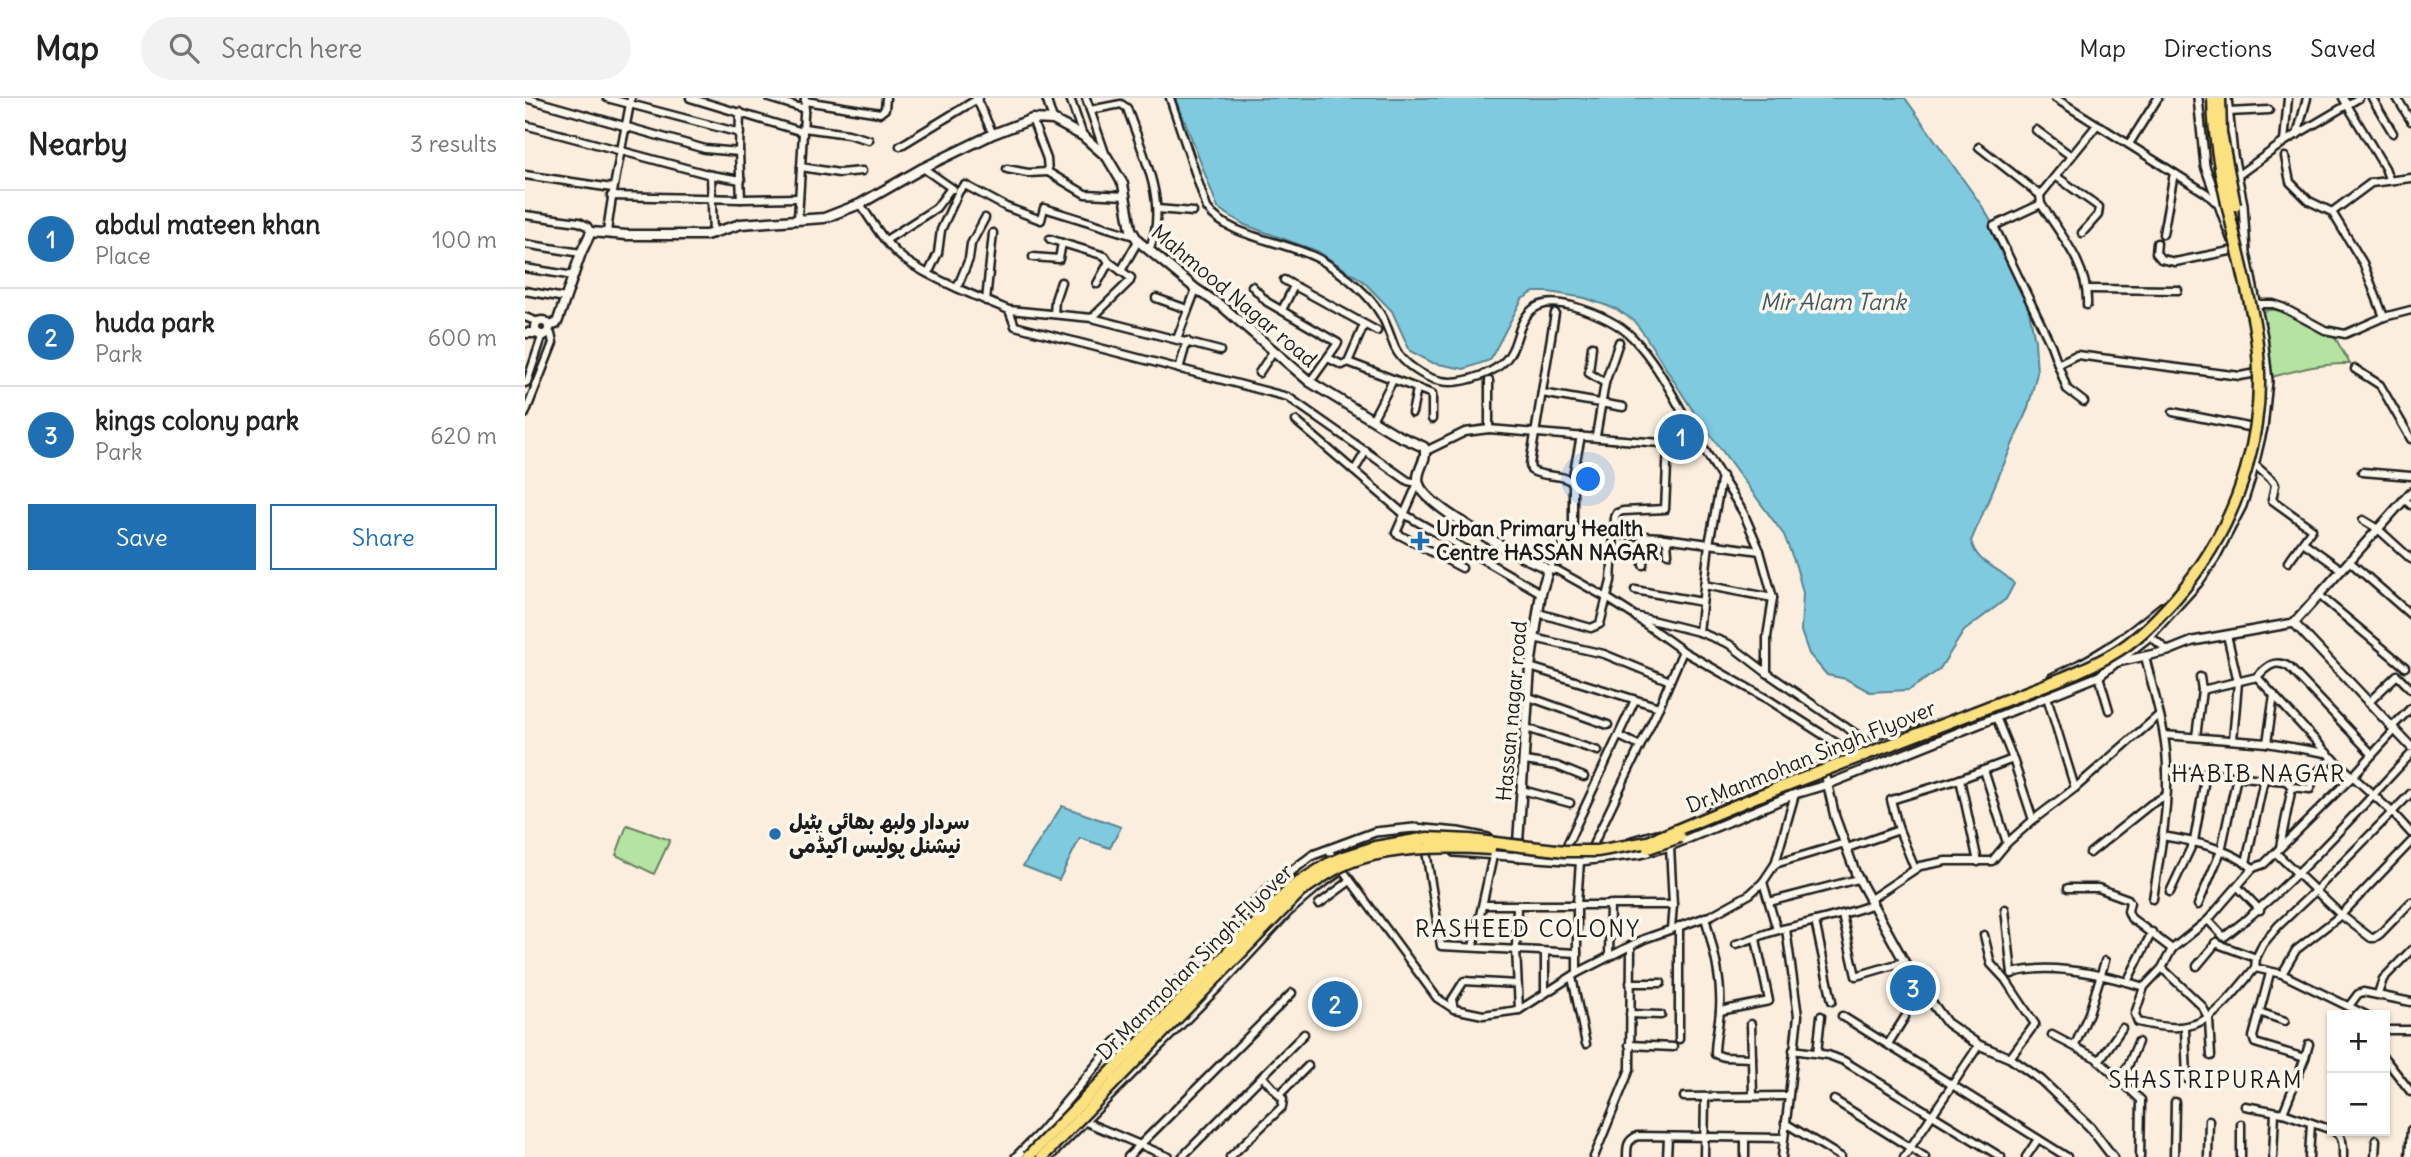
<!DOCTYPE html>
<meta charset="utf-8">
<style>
body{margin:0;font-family:Delius,"Playpen Sans Arabic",sans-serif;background:#f2f2f2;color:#222}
.controls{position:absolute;right:21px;bottom:21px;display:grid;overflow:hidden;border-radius:0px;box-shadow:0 2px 5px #0004}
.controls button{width:63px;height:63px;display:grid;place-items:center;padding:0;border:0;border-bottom:2px solid #e0e0e0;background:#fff;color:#222;font:35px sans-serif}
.you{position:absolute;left:1064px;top:382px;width:24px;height:24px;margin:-18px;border:5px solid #fff;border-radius:50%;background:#1a73e8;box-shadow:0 0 0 10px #1a73e833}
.badge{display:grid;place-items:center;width:46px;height:46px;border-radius:50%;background:#1f6fb2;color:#fff;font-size:23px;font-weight:700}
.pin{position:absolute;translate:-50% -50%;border:4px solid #fff;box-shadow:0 2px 7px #0006}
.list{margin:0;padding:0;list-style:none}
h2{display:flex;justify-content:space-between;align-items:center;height:91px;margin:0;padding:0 28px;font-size:30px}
h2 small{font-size:23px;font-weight:400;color:#767676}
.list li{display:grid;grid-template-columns:46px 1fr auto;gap:21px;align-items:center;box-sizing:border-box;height:98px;padding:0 28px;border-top:2px solid #e0e0e0}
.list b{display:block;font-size:26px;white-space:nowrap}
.list p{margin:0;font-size:23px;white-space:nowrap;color:#767676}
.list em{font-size:23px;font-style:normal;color:#767676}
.actions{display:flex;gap:14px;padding:21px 28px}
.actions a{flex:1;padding:16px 0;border:2px solid #1f6fb2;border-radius:0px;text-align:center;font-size:24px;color:#1f6fb2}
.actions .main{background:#1f6fb2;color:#fff}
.icon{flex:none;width:38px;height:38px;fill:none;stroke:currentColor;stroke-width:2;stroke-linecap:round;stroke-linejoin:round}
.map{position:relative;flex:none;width:1886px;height:1059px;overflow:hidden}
header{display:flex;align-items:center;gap:42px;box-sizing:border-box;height:98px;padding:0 35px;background:#fff;border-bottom:2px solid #e0e0e0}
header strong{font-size:33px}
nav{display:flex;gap:38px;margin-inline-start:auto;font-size:24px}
.search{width:490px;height:63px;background:#f2f2f2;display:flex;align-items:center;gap:18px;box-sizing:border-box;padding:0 24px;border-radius:38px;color:#767676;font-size:26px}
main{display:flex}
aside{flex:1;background:#fff}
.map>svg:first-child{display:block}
.green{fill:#b4e3a2;stroke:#68805f;stroke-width:2}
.water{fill:#7fcadf;stroke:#578491;stroke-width:2}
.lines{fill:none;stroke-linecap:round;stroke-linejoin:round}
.minor-casing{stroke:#1c1c1c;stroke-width:11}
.tertiary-casing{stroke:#1c1c1c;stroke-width:12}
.secondary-casing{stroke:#1c1c1c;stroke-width:13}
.minor{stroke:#fbf7ec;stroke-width:6}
.tertiary{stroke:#fbf7ec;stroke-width:7}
.secondary{stroke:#fbf7ec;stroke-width:8}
.trunk-bridge-casing{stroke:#1c1c1c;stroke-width:15;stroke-linecap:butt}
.trunk-bridge{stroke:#fbe180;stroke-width:10}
.poi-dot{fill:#1f6fb2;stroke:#fbf7ec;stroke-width:2.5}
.labels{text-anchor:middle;stroke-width:7;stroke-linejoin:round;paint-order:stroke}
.street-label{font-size:21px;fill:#1c1c1c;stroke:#fbf7ec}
.poi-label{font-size:21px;font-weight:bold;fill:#1c1c1c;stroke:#fbf7ec;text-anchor:start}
.water-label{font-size:23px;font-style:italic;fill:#3f5960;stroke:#fbf7ec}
.neighbourhood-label{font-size:23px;letter-spacing:2px;fill:#1c1c1c;stroke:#fbf7ec}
</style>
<header>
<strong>Map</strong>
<div class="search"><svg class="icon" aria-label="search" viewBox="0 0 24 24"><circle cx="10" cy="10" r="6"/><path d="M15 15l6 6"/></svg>Search here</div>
<nav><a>Map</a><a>Directions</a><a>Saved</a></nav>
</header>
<main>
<aside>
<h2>Nearby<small>3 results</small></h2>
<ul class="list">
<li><span class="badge">1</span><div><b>abdul mateen khan</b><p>Place</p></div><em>100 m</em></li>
<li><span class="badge">2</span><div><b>huda park</b><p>Park</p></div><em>600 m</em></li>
<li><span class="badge">3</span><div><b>kings colony park</b><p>Park</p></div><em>620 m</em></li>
</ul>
<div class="actions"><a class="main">Save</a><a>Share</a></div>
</aside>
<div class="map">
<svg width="1886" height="1059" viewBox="0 0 1886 1059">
<rect width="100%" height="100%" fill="#fbeede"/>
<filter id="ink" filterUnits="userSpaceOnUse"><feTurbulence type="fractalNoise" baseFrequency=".0143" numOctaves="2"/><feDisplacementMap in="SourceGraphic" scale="14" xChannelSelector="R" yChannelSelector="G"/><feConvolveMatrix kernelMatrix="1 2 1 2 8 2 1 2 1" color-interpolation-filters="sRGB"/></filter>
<g filter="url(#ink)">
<g class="green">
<path d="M1755,211l38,21 15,4 17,30c-28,-1 -52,6 -78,13l-12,-66z"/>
<path d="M102,727l43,15 -16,34 -38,-19z"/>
</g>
<g class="water">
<path d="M651,0h729l77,108 24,41 22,59 7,35 2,32 -9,35 -57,133c7,26 28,24 43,43l-8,15 -42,32 -25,39 -30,20 -39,2 -24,-13 -19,-4 -18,-21 -8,-23 2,-38 -7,-27 -12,-31 -89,-121 -51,-80 -11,-14 -17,-11 -31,-11 -36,-6h-15l-12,7 -32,61 -26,9 -31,-6 -23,-12 -18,-40 -29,-30 -46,-30 -72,-26 -27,-17z"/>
<path d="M537,708l59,21 -11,21 -30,-10 -21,42 -36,-14z"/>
</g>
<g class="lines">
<defs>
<g id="minor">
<path d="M0,0l180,51 34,3 1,-40"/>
<path d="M82,0l133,35"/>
<path d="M165,0l113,34"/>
<path d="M244,0l36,11"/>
<path d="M451,0l17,36"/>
<path d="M521,0l7,22"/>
<path d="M545,0l13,38"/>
<path d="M561,0l20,58"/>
<path d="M645,0l37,110c21,30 82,33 114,52 21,13 46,32 59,53 7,11 10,23 15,35 7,15 29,30 46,33 21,4 60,-8 70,-29 7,-12 7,-27 17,-38 11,-14 29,-12 44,-8 21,6 46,16 61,32 28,29 45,69 66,103l-14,4 -196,-16v-48"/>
<path d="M1530,0l151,95 14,13"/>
<path d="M1818,0l42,70 4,11"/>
<path d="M1847,0l21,35"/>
<path d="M1872,0l14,23"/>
<path d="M280,3l75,12 5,-4 1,-11"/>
<path d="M565,12l31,-6 6,4c15,45 43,96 22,142"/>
<path d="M1703,14l41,-2"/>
<path d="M507,21l15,40 1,13 37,22 41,2"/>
<path d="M0,27l186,50 30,5"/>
<path d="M279,30l44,6 21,6"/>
<path d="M1511,32l35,26"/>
<path d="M1772,37l10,-37"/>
<path d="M1759,44l4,-44"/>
<path d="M1604,46l29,-46"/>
<path d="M375,48l79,-48"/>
<path d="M1454,49l61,48 1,9c20,31 48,63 46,101"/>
<path d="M214,54l2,47 58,-1"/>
<path d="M276,69l38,6 23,-2"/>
<path d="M398,70l30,21"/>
<path d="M482,71l21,4 20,-1"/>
<path d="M0,77l87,13"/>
<path d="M186,77l2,59"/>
<path d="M1712,78l47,-34 75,-44"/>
<path d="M1532,79l42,30 -1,8 -16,18"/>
<path d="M1515,97l57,-70"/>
<path d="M86,98l130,3"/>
<path d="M335,106c13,19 26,42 45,56 29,20 72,37 104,50l6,16 273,71 120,84 10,2 -22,50 66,35"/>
<path d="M1516,106l-47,22 57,119 16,44 17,13"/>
<path d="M632,111l36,3"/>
<path d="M1807,114l39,-29 40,-5"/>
<path d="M0,117l54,7 8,4 4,6"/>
<path d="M273,121l7,-121"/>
<path d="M82,135c5,-45 16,-90 24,-135"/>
<path d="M1638,136l11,-61"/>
<path d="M361,142l50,-32 15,-20"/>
<path d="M1632,145l-1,10 5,6 14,3 60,-12"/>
<path d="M0,146l56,9"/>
<path d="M508,159l26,2 3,-16 -12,-4"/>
<path d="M0,170l49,8"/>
<path d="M596,173l17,-30"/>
<path d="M404,174l9,-19 3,-23 18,-39 6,-6 41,22 35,13 3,-12 90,28"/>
<path d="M759,182l93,51"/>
<path d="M572,186l12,-22"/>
<path d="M727,188l15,16 71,41 -28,39"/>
<path d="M432,190l12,-29 2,-15 14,-26"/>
<path d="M1563,191l90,1"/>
<path d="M0,193l40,7"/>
<path d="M631,200l31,11"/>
<path d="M461,203l7,-68"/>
<path d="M1732,206h16l9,3 43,23 20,4 39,-17 -21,-54 -31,-51 -23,-11 -19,-19 -5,-25"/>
<path d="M484,212l83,8 38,-37 1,-3 -22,-16 -4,-6 -43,-13"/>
<path d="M757,212l12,-24"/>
<path d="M529,216l1,-14 6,-18"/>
<path d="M0,219l13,5"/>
<path d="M1859,219l27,-7"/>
<path d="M567,220l128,33"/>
<path d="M839,227l-16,37 84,32v25"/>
<path d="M652,241l19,-50"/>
<path d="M1067,248l-3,27 16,10"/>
<path d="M1552,257l163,21 17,-3"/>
<path d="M803,260l14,7 6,-3"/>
<path d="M1533,266l16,-8"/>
<path d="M654,271l8,-28"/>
<path d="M1830,271l25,16 31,54"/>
<path d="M734,275l15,-23"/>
<path d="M0,285l2,-1 16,-48"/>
<path d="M1017,295l81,14"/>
<path d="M1648,314l80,16"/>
<path d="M887,315l5,-24"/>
<path d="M0,316l28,-71 -2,-9 -3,-3"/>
<path d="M847,322l21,-40"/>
<path d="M771,323l108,93 137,79"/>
<path d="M1071,338l9,-53 14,-41"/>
<path d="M1174,343l44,71 17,39 13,47 -6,39v36"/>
<path d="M901,353l39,-19 24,-3"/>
<path d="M1730,367l18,16 2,4 -3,15 40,29 -24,33"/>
<path d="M829,373l12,-20"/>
<path d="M1837,374l49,4"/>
<path d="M1047,383l9,-45"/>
<path d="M1879,401l7,6"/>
<path d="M1838,422l15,9 33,30"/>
<path d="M1096,437l40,2 6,4 1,13"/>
<path d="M1140,440l95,13"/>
<path d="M1778,444l39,28"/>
<path d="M1824,463l62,54"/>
<path d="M1118,467l2,-29"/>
<path d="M1026,470l4,-34 17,-5 1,-3v-42c-9,-12 -29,-5 -42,-14l-1,-6 25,-151"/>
<path d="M1021,471l11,1 50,28 28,18 64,16 30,12 38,29 105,72"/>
<path d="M1179,487l69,13"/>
<path d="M1110,492l67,12"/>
<path d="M1794,497l86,72"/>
<path d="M1013,515l53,15 9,-4 11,-43 4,-64 2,-4 6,-2 42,-2 3,-65"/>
<path d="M1112,520l46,33 -13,30"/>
<path d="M1174,534l10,-88 13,-68"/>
<path d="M1624,537l19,16"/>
<path d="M1702,537l11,47 -5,58"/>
<path d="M1158,553l86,49 84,54"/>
<path d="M1620,558c6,27 15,54 19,80 9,53 -3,111 -11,163"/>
<path d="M1005,569l129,40 11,-26 -66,-27 -70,-16"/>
<path d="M1574,578l10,34"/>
<path d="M1732,579c10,-11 18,-18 32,-10l83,87"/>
<path d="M1677,592l55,-13 70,76 65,59 19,21"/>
<path d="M1004,599l79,28"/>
<path d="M1522,599l28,91"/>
<path d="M1843,605l29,-28 14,14"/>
<path d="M1471,619l17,42"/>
<path d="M1001,630l72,23"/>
<path d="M1866,630l20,-20"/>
<path d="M1639,637l103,8 59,10"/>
<path d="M1094,638l21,10"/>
<path d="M1671,639l6,-47 -2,-13"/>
<path d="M1742,645l7,-48"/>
<path d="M1000,663l32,5 27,11"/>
<path d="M1459,672l23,73"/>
<path d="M1642,672l119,11 6,6 18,2 6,-16 17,-15"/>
<path d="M1435,681l18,83"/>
<path d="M997,692l48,13"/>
<path d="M1637,738c31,5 66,12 91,32l11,-4 89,-88 41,-45"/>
<path d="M1145,748l3,59"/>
<path d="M1041,749l69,-147"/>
<path d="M1067,749l67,-140"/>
<path d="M1755,749l12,-60"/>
<path d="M1322,750l52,-18"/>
<path d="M803,752l109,148 17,11 29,6 36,-5 58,-37 67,-34 68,-24 38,-21 13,-12 12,-18 20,-70"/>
<path d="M901,753l15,95 136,7"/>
<path d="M1565,755l61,-49 14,-8"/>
<path d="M1752,756l64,61 30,23h3l6,-4 31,-32"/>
<path d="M1721,765l18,-84"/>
<path d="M1250,766l70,-21"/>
<path d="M1728,770l-45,52 -36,29 -10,19 -18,19 -9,27 3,8c65,16 77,-6 117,-54l1,-10 7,-14 15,-18 37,-35 96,-98"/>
<path d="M1390,771l-16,-39 -8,-30 69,-21 53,-20 20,61"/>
<path d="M1238,784l14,48"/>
<path d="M1713,789l22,23"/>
<path d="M1543,790h30l30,11 2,3 -2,9 3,7 41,31"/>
<path d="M1645,794l24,-51 12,-68"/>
<path d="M1344,802l51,-34 26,-5h46l15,-18 26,-23 42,-32 83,-72"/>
<path d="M1244,804l89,-23"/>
<path d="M794,806l31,-23"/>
<path d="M958,807h190l-2,24"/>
<path d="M992,807l-1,44 3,61"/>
<path d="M1673,807l23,-54 16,-75"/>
<path d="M1480,811l7,65"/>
<path d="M1317,817l14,61 48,-14"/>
<path d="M1180,819c8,31 17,61 15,93 -1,15 -5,28 -5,44l9,3 28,1 1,38"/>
<path d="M1683,822l16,17c70,-53 127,-119 187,-183"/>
<path d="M1290,823l17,80"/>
<path d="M1459,837l7,29 14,15 30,45 -25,34"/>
<path d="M1690,845l41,15"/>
<path d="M1211,846c15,-4 29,-11 43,-14 31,-8 62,-14 92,-25"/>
<path d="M948,849l20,-91"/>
<path d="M1084,859l1,-53"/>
<path d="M1672,868l20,-24"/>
<path d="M1637,870l40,38 7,13 2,37"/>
<path d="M1730,870l27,6 84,41"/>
<path d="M1052,875v-69l3,-43"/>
<path d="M1488,875c37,-11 95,3 131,14"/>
<path d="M1745,875l-17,64 2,6 50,15 4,-14"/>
<path d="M1757,876l14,-24 45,-35 70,-73"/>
<path d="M1047,879l14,67"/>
<path d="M1602,884l25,-50"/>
<path d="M1105,885h31"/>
<path d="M1020,895v-41"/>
<path d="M1853,896l5,-15 28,-29"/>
<path d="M1824,908l9,-12 5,-2 48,10"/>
<path d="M929,911l-2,-9 12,-19 53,3"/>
<path d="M1195,913l49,-10 -13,-62"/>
<path d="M1734,914l26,9"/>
<path d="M1105,916l31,1"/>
<path d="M1317,918l225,141"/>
<path d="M1226,926l1,34"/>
<path d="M1660,930l2,51"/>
<path d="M1860,932h26"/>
<path d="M1527,937l44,23 45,42 -1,57"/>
<path d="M1154,941v-113"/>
<path d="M1363,946l17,-27"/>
<path d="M1104,947l44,2"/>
<path d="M1550,947l14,-32 16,-52"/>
<path d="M1268,952l35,5 16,6 157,96"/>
<path d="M1292,955l4,-37"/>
<path d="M1860,961l26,33"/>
<path d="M1574,963l23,-33"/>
<path d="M1592,981l11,-13 10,-24"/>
<path d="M754,997l29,-29"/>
<path d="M1159,999l104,-1"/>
<path d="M1309,1002l91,57"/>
<path d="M1720,1008l38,7 49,17"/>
<path d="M1758,1015l22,-55"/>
<path d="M556,1022l88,37"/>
<path d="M1260,1025l56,34"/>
<path d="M1716,1026v33"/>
<path d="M1809,1033c10,6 9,15 9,26"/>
<path d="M603,1059l164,-164"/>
<path d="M657,1059l122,-123"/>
<path d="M705,1059l52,-50 1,-8 -20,-22"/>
<path d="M1069,1059l36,-88 1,-123"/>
<path d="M1102,1059c0,-11 0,-16 10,-21l146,2"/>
<path d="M1142,1059l1,-19"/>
<path d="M1179,1059l1,-59"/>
<path d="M1220,1059v-19"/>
<path d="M1257,1059l16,-141 -12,-87"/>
<path d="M1379,1059l75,-112"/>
<path d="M1501,1059l12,-18"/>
<path d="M1649,1059l1,-55"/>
<path d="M1683,1059l1,-37"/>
<path d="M1748,1059l2,-45"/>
<path d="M1784,1059l2,-34"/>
<path d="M1850,1059l1,-17"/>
<path d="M1884,1059l2,-27"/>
</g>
<g id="tertiary">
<path d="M1673,0l7,68 26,72"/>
<path d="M1769,525l117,124"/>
<path d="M1593,564l50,-11 25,-10 101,-18 117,-131"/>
<path d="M1527,580c46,-21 72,-39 110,-71"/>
<path d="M1299,670l11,49 21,57 55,100 36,49 32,22 31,13 31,22 49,47 23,30"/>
<path d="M1185,713l30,-16 177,-65"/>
<path d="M1107,743l25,-7"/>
<path d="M929,754l126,9 60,-7 30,-8 125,-52 34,-10 270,-108 51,-40 48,-53 17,-25 27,-52 9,-28 12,-50 5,-47 -5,-44 -17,-84 -3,-49 -10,-49 -6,-57"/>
<path d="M491,1059l25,-25 74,-89 83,-81 72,-75 43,-32 62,-23 39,-4 44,4 30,6"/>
<path d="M524,1059l176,-177 63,-68 29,-25 23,-16"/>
</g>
<g id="secondary">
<circle cx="17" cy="230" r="7"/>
<path d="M24,228l7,-2 2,-4 23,-67 10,-21 35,3h80l35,-11 83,-6 36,-14 63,-36 70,-34 39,-15 21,1 30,16 24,21 16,27 8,45 7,12 58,48 27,18 87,75 87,53 27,12c5,13 -10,25 -5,37 6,21 81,61 102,72 8,5 18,7 25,13l1,5 -6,19 -11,74 -13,190"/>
<path d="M0,235h12"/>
</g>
</defs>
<use href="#minor" class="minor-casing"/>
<use href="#tertiary" class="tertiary-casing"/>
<use href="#secondary" class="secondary-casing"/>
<use href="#minor" class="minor"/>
<use href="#tertiary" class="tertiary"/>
<use href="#secondary" class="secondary"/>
<defs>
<g id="trunk-bridge">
<path d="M1695,0l1,35 14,72"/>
<path d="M1123,750l32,-11"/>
<path d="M503,1059l264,-270 36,-23 16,-7 31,-10 53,-9 42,2 95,11h32l51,-9 110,-46 305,-118c16,-7 33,-14 48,-23 25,-14 45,-35 64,-56 66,-76 97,-176 79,-276 -14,-75 -40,-149 -41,-225"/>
<path d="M517,1059l258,-265c13,-9 27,-19 41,-26 42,-20 104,-20 149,-17"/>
</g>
</defs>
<use href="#trunk-bridge" class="trunk-bridge-casing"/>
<use href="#trunk-bridge" class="trunk-bridge"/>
</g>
</g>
<g class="poi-dot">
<path d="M891.5 432.5h7v7h7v7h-7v7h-7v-7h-7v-7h7z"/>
<circle cx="250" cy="736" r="7"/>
</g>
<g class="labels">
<g class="street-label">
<text transform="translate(709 198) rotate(40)" y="7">Mahmood Nagar road</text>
<text transform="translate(987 613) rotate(-85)" y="7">Hassan nagar road</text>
<text transform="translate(1286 659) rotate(-22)" y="7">Dr.Manmohan Singh Flyover</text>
<text transform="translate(670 864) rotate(-45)" y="7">Dr.Manmohan Singh Flyover</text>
</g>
<g class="poi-label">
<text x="911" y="438">Urban Primary Health<tspan x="911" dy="24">Centre HASSAN NAGAR</tspan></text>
<text x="264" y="731">سردار ولبھ بھائی پٹیل<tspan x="264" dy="24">نیشنل پولیس اکیڈمی</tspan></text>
</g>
<g class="water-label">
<text x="1308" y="212">Mir Alam Tank</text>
</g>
<g class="neighbourhood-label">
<text x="1734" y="684">HABIB NAGAR</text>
<text x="1003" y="839">RASHEED COLONY</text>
<text x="1681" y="990">SHASTRIPURAM</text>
</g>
</g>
</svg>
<div class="controls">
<button>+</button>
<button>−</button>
</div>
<div class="you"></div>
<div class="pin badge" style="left:1156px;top:339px">1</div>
<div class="pin badge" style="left:810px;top:906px">2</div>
<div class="pin badge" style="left:1388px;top:890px">3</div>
</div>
</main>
